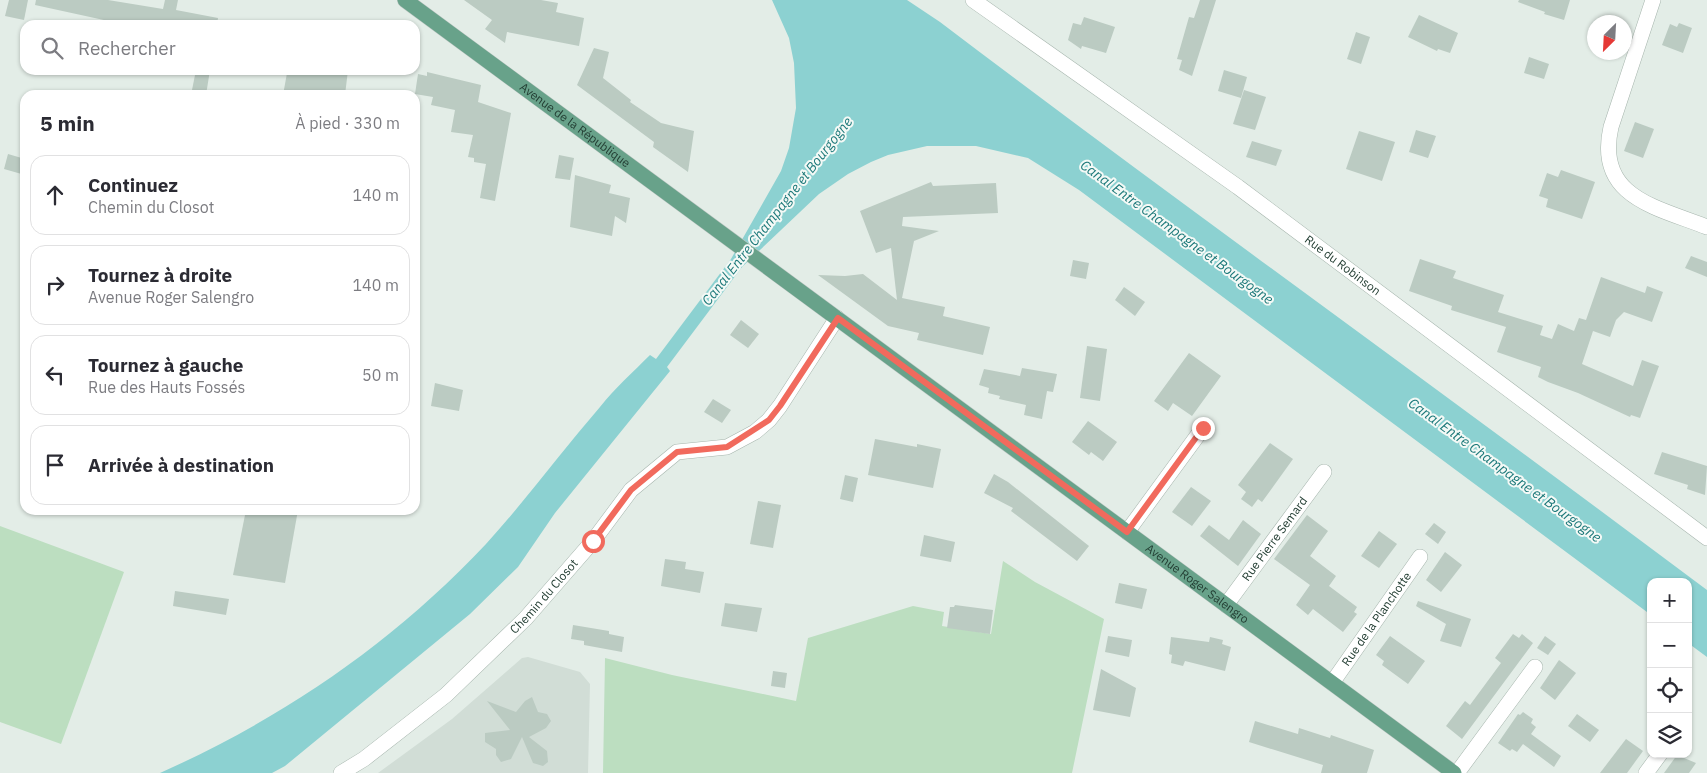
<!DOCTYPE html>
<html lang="fr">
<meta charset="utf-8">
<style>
body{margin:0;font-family:"IBM Plex Sans",sans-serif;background:#f2f2f3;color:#2b2b33}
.controls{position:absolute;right:15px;bottom:15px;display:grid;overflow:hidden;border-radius:10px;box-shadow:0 1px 4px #0004}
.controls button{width:45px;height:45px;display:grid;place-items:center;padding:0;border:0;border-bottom:1px solid #e1e1e2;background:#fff;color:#2b2b33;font:25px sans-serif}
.compass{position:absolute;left:1587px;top:15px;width:45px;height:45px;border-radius:50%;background:#fff;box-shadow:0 1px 4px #0004;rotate:204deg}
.stop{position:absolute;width:15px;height:15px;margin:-11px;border:4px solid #f16a5d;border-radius:50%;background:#fff}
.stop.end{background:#f16a5d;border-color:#fff;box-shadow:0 1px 5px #0008}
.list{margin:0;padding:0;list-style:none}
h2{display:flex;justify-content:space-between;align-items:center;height:65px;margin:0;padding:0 20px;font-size:21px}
h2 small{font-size:16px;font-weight:400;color:#7c7c81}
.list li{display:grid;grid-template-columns:32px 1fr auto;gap:15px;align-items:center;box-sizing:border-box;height:80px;margin:0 10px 10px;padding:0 10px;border:1px solid #e1e1e2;border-radius:15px}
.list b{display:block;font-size:19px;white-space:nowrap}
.list p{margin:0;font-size:16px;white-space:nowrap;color:#7c7c81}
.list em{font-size:16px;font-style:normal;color:#7c7c81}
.icon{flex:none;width:28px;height:28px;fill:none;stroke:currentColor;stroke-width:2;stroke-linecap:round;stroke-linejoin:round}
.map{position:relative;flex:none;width:1707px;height:773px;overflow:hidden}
.search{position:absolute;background:#fff;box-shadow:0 1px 4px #0004;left:20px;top:20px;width:400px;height:55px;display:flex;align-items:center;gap:12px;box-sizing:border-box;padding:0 18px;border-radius:15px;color:#7c7c81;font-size:19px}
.panel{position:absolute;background:#fff;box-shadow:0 1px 4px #0004;left:20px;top:90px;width:400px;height:425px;border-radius:15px}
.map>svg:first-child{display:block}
.built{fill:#d1ddd6}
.green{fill:#bcdec0}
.water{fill:#8cd1d1}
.building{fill:#bbcbc2}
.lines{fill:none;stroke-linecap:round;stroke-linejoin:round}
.minor-casing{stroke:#a6b5ad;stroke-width:16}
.major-casing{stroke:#c1c9c6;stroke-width:16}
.minor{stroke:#fff;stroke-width:15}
.major{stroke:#68a28a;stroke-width:15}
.route{stroke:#f16a5d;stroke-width:6}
.labels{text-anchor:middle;stroke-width:4;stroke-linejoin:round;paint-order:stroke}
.street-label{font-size:12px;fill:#233e33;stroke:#f4f9f6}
.water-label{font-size:14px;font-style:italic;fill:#1d797a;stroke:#f4f9f6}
</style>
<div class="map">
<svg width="1707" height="773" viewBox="0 0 1707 773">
<rect width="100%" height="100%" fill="#e3ede7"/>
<path class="built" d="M528,657l52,15 10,12 -2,89h-210l74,-54 70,-61z"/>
<g class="green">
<path d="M0,526l124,46 -63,172 -61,-22z"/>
<path d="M1003,561l32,21 69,37 -32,154h-469l2,-115 67,17 124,26 12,-63 105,-32 31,6 -2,14 49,8z"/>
</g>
<path class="water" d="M772,0h135l33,22c254,192 512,377 767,568v67l-19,-14v-61h-37v33l-572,-425 -51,-32 -52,-12h-49l-39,9 -17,7 -23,12 -29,20 -77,73 -75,100 3,4 -115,142 -37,54 -48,47 -185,152 -13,7h-112c123,-55 233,-130 326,-229 40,-44 75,-92 114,-137 15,-19 33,-35 50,-52l6,4 75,-100 50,-88 8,-23 7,-40 -2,-45 -5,-25z"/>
<g class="building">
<path d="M9,0h19l-4,20 -19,-4z"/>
<path d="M36,0h72l55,9 2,-9h13l-2,10 42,8 -1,7h-104v-3l-78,-17z"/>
<path d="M464,0h77l17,3 -2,9 28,6 -5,28 -72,-14 -2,11 -20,-14 7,-9z"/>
<path d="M1200,0h16l-24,76 -13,-6 3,-10 -5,-1 12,-42 5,1z"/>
<path d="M1519,0h51l-6,20 -20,-6 1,-2 -27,-10z"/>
<path d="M1419,15l39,18 -8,20 -12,-4 -1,2 -29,-14z"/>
<path d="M1084,17l31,10 -9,26 -24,-7 -1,3 -13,-9 5,-17 8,2z"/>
<path d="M1679,23l13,5 -9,25 -21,-8 8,-21 7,3z"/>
<path d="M1356,32l14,5 -9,27 -14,-5z"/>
<path d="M594,48l15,4 -6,26 28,22 -1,2 31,21 33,8 -6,41 -35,-25 1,-5 -77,-57z"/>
<path d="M1529,57l20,7 -5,15 -20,-6z"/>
<path d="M196,70h14l-4,25h-15z"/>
<path d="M293,70h55l-3,25h-62l4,-22 5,2z"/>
<path d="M1224,70l23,7 -6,21 -23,-7z"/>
<path d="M427,72l54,13 -3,17 33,11 -16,88 -15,-3 6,-34 -12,-2v-4l-6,-1 5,-22 -22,-3 4,-22 -24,-5 2,-8 -18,-3 3,-20 9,2z"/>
<path d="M1244,90l22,7 -11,33 -22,-6z"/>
<path d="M1635,122l19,7 -11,29 -19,-7z"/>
<path d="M1416,130l20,6 -8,22 -19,-6z"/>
<path d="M1359,131l36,11 -13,39 -36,-12z"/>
<path d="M1252,141l30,9 -6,16 -30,-9z"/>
<path d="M8,154l17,5v16l-21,-6z"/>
<path d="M559,155l15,3 -4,22 -15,-2z"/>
<path d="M1561,170l34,12 -13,37 -36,-12 2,-8 -9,-3 8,-23 11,4z"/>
<path d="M575,175l36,10 -2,8 21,5 -4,25 -11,-7 -3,20 -42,-9z"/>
<path d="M931,182l2,4 63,-3 2,30 -95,4 -1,9 37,5 -25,10 -12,57 43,9 -2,9 47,11 -7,28 -66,-15 2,-7 -31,-7 -70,-51 27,1 18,-2 34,26 -6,-52 -15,5 -16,-42z"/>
<path d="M1691,256l16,6v15l-22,-9z"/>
<path d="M1420,259l36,12 -3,7 51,17 -6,17 45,14 -3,9 12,4 6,-15 16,7 5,-13 7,2 15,-43 44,16 2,-7 16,6 -11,30 -28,-10 -8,8 -6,17 -17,-6 -11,33 51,22 9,-26 17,6 -19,52 -9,-3 -1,2 -52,-24 -30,-11 -10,-5 3,-10 -44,-15 9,-25 -55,-17 1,-4 -43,-15z"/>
<path d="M1073,260l16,3 -3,16 -16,-3z"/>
<path d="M1124,287l21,15 -10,14 -20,-16z"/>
<path d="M741,320l18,14 -11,14 -18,-13z"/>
<path d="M1087,346l20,3 -7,52 -20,-3z"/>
<path d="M1189,353l32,23 -29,40 -19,-13 -5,8 -14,-10z"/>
<path d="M1022,368l35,6 -4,18 -6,-1 -5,28 -18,-4 2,-10 -27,-6 1,-3 -12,-3 1,-5 -10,-3 5,-16 36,7z"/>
<path d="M435,383l28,7 -4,21 -28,-5z"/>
<path d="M713,399l18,11 -9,13 -18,-11z"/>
<path d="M1088,421l29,21 -14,19 -12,-9 -2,3 -17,-13z"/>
<path d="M875,439l42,8v-3l24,5 -8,39 -65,-13z"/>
<path d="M1270,443l23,16 -31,43 -4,-3 -6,8 -11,-8 5,-7 -8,-7z"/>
<path d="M1662,452l45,14 -2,29 -18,-6 1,-4 -34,-11z"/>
<path d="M994,474l14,8 81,64 -12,15 -66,-50 2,-3 -29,-15z"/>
<path d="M845,475l13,3 -5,24 -13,-3z"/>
<path d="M1191,487l20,14 -19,25 -20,-14z"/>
<path d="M758,501l23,4 -8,43 -23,-4z"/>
<path d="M246,510h52l-13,73 -52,-8z"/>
<path d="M1307,515l21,16 -18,25 26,20 -7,10 28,21 -3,5 3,2 -14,18 -30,-23 -5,6 -12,-10 14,-20 -36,-26z"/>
<path d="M1243,520l18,14 -23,32 -38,-30 9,-11 20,15z"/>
<path d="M1434,523l12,9 -8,12 -13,-10z"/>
<path d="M1379,531l18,13 -18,24 -18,-12z"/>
<path d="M924,535l31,7 -4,20 -31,-6z"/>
<path d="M1445,552l17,13 -21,27 -15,-12z"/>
<path d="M665,559l21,3 -1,7 19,3 -4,21 -39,-7z"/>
<path d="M1119,583l28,6 -5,20 -27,-6z"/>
<path d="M175,591l54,8 -3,16 -53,-9z"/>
<path d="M1418,601l53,18 -10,28 -21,-6 6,-17 -30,-18z"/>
<path d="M725,603l37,5 -5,24 -36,-6z"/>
<path d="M955,605l38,5 -3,24 -43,-6 3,-21h4z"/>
<path d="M573,625l36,6v3l15,3 -2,15 -38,-7v-4l-13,-2z"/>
<path d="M1513,634l6,4 3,-4 11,9 -71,96 -16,-13 19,-25 5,4 28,-38 3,-4 -6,-5z"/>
<path d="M1108,636l24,4 -3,17 -24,-5z"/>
<path d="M1390,636l35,25 -17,23 -26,-19 2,-4 -8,-6z"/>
<path d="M1545,636l11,8 -8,11 -11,-7z"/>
<path d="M1171,637l38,5 1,-5 13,3 -1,4 9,3 -6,24 -40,-10 -2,5 -12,-3 1,-8 -3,-1z"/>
<path d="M1559,660l17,13 -21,27 -15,-12z"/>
<path d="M1101,669l35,19 -6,29 -37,-7z"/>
<path d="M773,671l14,2 -2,15 -14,-2z"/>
<path d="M532,697l6,15 9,2 4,7 -5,7 -17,9 18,14 1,11 -5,4 -10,-3 -11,-26 -11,22 -10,3 -5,-7v-6l-11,-7v-9l25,-3 -23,-29 29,11 9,-11z"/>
<path d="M1523,712l10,7 -2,4 5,4 -5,7 30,22 -7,11 -31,-23 -6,8 -5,-3 -2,2 -12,-8 20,-29 2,1z"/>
<path d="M1577,714l22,16 -9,12 -22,-16z"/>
<path d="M1255,721l43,13 1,-6 31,10 1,-3 43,15 -7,23h-46l2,-8 -74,-23z"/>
<path d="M1626,739l17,12 -16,22h-27z"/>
<path d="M1677,755l19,8 -7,10h-25z"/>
</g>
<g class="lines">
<defs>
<g id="minor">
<path id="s1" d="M973,0l265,187 469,351"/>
<path d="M1653,0l-42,127c-16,70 45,80 96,100"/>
<path d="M1127,532l76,-104"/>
<path id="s2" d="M1226,605l98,-133"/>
<path id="s3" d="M1332,683l88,-126"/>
<path id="s4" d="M341,773l23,-14 82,-64 80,-77 67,-77 38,-51 46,-38 50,-5 28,-15 14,-12 11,-14 57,-88"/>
<path d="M1457,773l78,-106"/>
<path d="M1646,773l14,-19"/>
</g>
<g id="major">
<path id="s5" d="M405,0l1049,773"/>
</g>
</defs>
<use href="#minor" class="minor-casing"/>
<use href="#major" class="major-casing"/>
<use href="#minor" class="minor"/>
<use href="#major" class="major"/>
</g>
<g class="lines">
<path class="route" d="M593,541l38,-51 46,-38 50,-5 42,-27 11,-14 58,-88 289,214 76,-104"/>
</g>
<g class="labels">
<g class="street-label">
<text dy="4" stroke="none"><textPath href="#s5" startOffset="211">Avenue de la République</textPath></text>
<text dy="4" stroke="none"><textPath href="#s1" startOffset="455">Rue du Robinson</textPath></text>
<text dy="4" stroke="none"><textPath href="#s2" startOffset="82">Rue Pierre Semard</textPath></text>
<text dy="4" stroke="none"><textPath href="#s5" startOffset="984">Avenue Roger Salengro</textPath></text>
<text dy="4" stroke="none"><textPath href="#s4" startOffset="270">Chemin du Closot</textPath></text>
<text dy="4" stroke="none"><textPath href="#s3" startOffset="78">Rue de la Planchotte</textPath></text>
</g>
<g class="water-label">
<text transform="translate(777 211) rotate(-52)" y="5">Canal Entre Champagne et Bourgogne</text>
<text transform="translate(1177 232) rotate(36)" y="5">Canal Entre Champagne et Bourgogne</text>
<text transform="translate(1505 470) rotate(36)" y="5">Canal Entre Champagne et Bourgogne</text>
</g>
</g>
</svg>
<div class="controls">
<button>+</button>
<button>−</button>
<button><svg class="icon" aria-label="locate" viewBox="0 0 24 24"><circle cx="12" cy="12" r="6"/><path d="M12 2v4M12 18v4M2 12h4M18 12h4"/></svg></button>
<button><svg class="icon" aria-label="layers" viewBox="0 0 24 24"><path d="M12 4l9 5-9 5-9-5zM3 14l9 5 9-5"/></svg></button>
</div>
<svg class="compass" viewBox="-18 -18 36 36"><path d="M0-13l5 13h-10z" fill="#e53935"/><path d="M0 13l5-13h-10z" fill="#7c7c81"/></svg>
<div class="stop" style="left:593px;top:541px"></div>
<div class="stop end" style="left:1203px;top:428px"></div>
<div class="search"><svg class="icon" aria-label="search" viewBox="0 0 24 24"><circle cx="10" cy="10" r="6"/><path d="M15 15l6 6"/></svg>Rechercher</div>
<section class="panel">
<h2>5 min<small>À pied · 330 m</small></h2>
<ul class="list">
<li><svg class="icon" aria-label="ahead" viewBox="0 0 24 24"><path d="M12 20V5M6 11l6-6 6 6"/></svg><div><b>Continuez</b><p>Chemin du Closot</p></div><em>140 m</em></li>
<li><svg class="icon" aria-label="right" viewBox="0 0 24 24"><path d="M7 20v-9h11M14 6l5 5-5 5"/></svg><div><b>Tournez à droite</b><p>Avenue Roger Salengro</p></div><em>140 m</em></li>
<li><svg class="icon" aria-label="left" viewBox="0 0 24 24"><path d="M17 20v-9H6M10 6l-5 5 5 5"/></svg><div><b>Tournez à gauche</b><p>Rue des Hauts Fossés</p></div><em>50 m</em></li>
<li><svg class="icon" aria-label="arrive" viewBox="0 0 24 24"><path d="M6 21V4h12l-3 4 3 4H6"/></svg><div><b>Arrivée à destination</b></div></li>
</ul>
</section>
</div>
